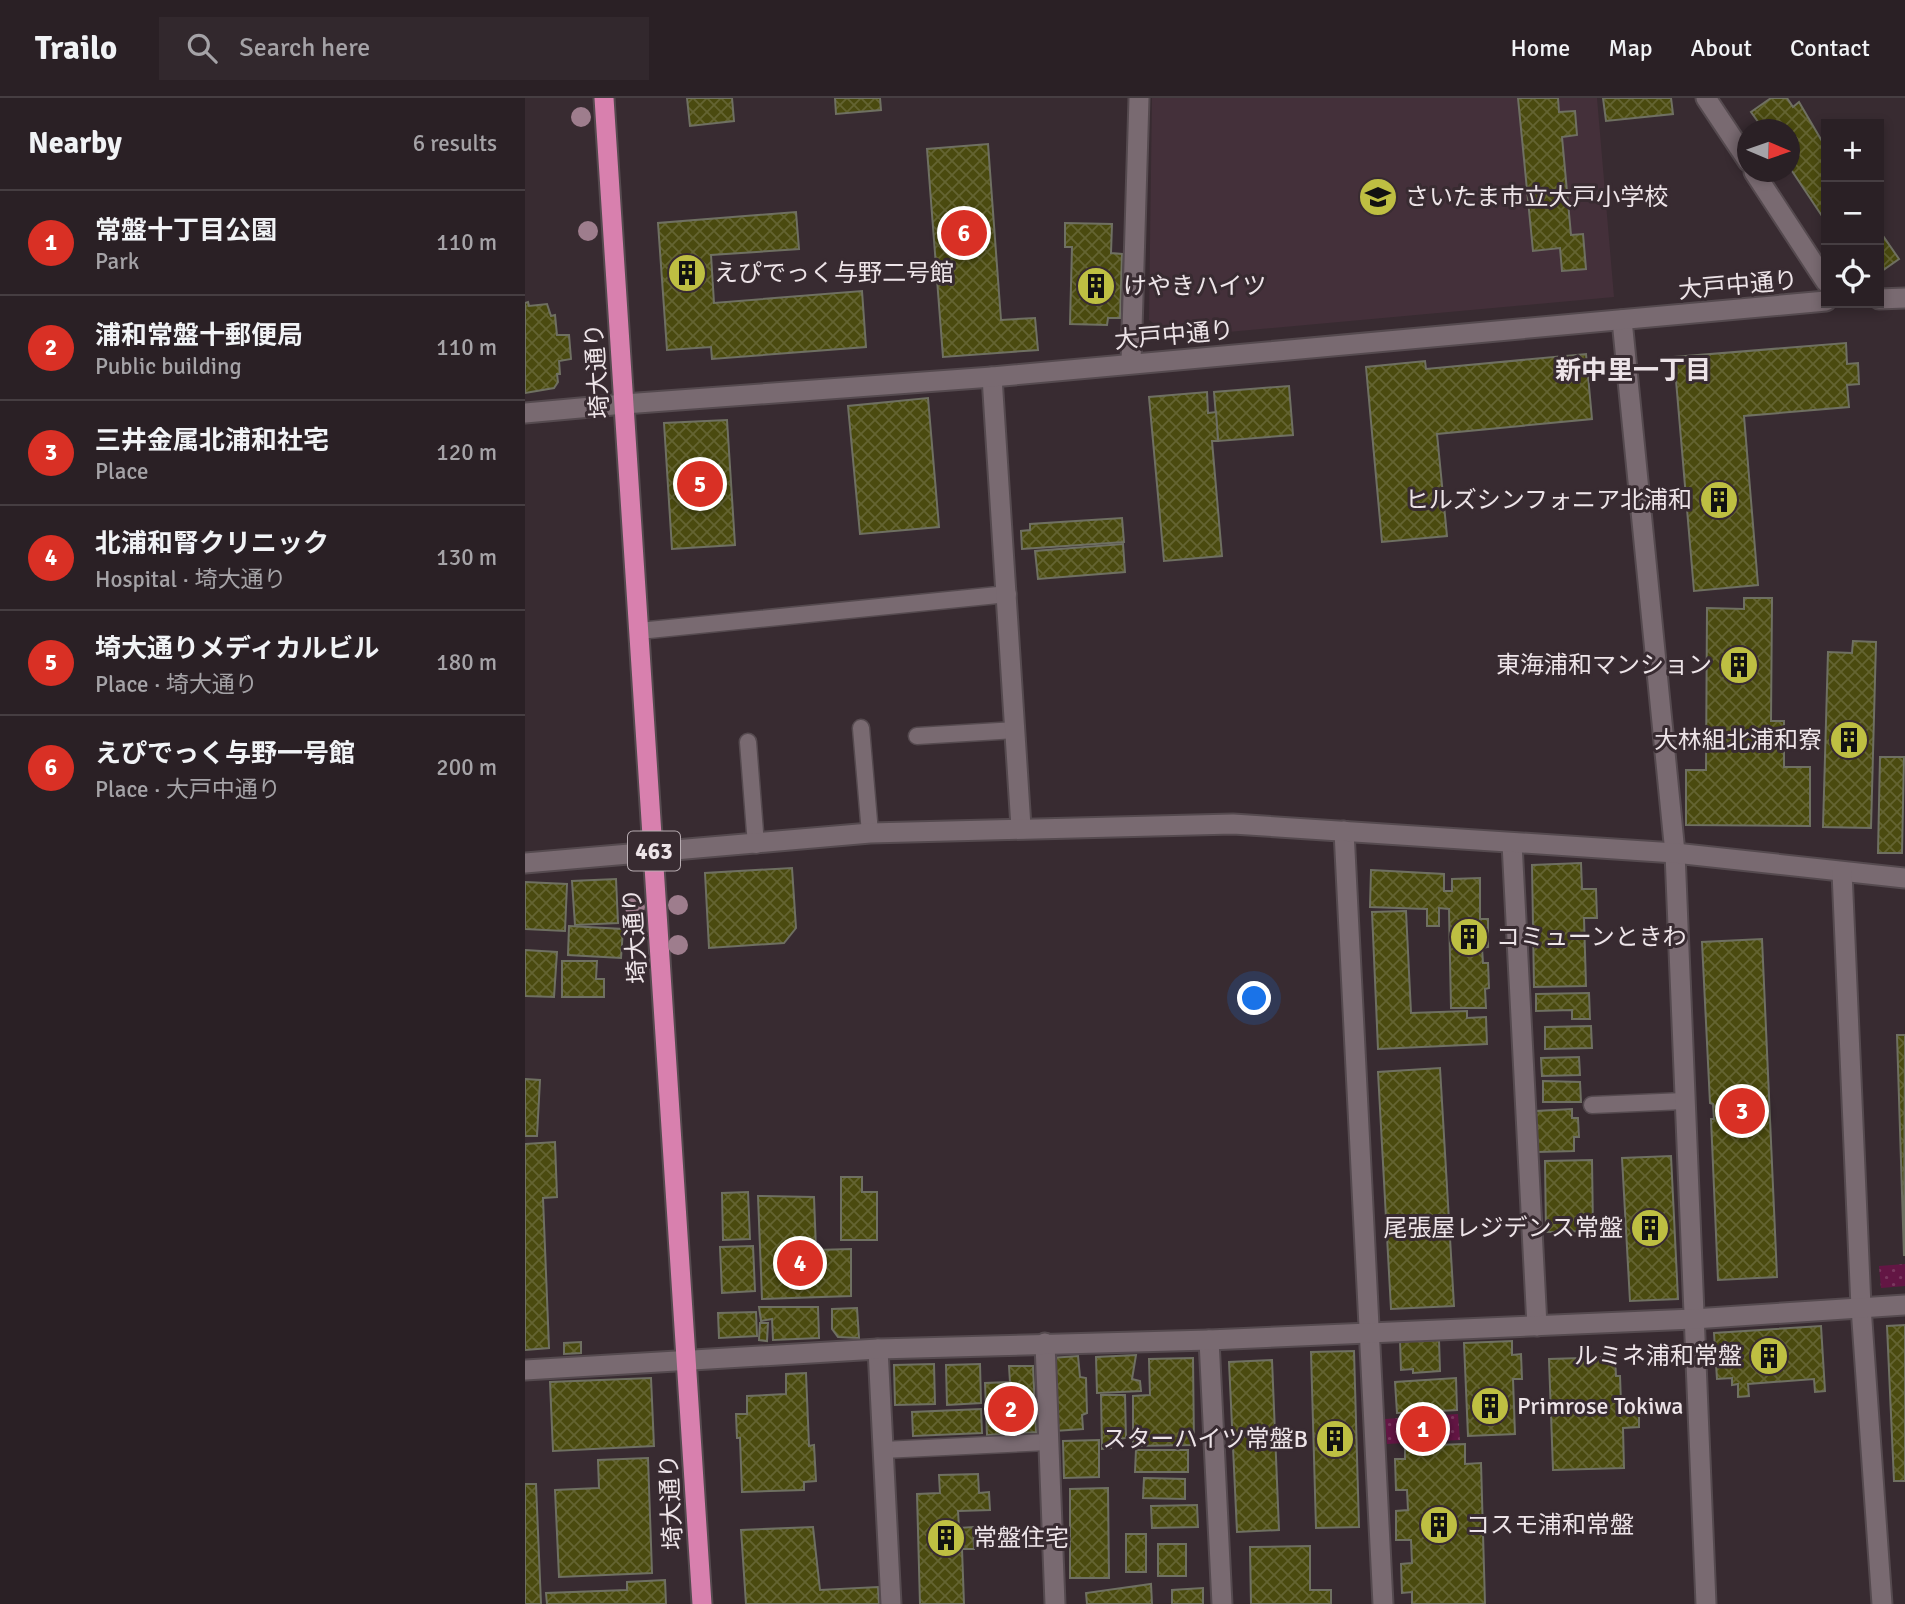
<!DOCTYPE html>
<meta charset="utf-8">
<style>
body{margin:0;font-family:Signika,"Noto Sans JP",sans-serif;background:#32282d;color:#f1f3f6}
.controls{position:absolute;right:21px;top:21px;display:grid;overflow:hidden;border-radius:0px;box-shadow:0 4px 10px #0003}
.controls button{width:63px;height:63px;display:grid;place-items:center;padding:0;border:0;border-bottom:2px solid #463e42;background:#2a2025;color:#f1f3f6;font:35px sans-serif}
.compass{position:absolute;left:1212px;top:21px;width:63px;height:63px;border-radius:50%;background:#2a2025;box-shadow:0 4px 10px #0003;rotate:92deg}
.you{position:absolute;left:730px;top:901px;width:24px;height:24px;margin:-18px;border:5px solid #fff;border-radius:50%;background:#1a73e8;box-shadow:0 0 0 10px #1a73e833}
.badge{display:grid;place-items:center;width:46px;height:46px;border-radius:50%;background:#d93025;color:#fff;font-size:23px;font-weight:700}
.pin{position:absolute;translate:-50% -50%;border:4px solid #fff;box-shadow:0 2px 7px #0006}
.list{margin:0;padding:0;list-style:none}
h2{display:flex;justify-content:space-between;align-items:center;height:91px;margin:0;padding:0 28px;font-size:30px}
h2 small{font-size:23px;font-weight:400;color:#a5a3a7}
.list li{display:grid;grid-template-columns:46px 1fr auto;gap:21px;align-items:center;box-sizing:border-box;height:105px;padding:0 28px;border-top:2px solid #463e42}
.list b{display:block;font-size:26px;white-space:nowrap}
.list p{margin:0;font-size:23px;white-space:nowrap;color:#a5a3a7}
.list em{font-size:23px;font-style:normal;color:#a5a3a7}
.icon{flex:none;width:38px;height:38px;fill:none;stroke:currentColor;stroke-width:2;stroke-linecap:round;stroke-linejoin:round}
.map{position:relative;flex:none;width:1380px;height:1506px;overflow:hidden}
header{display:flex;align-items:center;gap:42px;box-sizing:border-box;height:98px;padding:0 35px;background:#2a2025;border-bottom:2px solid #463e42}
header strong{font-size:33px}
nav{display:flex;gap:38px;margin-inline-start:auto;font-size:24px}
.search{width:490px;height:63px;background:#32282d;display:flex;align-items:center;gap:18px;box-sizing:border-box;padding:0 24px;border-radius:0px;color:#a5a3a7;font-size:26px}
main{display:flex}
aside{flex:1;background:#2a2025}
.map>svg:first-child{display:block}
.built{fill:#44303a}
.park{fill:url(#park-dots)}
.building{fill:url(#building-cross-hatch);stroke:#6f7062;stroke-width:2}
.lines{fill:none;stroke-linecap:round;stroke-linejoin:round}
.service-casing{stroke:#554a4f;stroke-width:19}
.minor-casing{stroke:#554a4f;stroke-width:23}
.tertiary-casing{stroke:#554a4f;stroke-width:23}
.trunk-casing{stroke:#554a4f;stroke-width:23}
.service{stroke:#796a71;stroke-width:16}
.minor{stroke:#796a71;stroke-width:19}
.tertiary{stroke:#796a71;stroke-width:19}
.trunk{stroke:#d880ae;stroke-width:19}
.tree{fill:#9e7d8d}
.labels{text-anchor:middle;stroke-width:6;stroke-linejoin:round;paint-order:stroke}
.shield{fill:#382b31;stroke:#b7acb1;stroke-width:2}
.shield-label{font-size:23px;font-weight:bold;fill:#ede4e8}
.poi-label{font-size:24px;fill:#ede4e8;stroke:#382b31;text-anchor:start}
.street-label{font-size:24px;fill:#ede4e8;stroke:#382b31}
.neighbourhood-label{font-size:26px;font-weight:bold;fill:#ede4e8;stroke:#382b31}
</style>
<header>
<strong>Trailo</strong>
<div class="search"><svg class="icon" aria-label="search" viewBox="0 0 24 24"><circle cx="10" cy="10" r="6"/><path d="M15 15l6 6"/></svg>Search here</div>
<nav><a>Home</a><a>Map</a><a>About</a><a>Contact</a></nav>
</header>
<main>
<aside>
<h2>Nearby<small>6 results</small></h2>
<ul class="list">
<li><span class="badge">1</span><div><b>常盤十丁目公園</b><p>Park</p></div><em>110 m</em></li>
<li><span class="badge">2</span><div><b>浦和常盤十郵便局</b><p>Public building</p></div><em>110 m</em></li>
<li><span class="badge">3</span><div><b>三井金属北浦和社宅</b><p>Place</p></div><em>120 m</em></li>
<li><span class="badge">4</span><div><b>北浦和腎クリニック</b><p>Hospital · 埼大通り</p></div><em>130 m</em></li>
<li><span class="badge">5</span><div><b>埼大通りメディカルビル</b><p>Place · 埼大通り</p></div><em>180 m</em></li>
<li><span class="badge">6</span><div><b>えぴでっく与野一号館</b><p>Place · 大戸中通り</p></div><em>200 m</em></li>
</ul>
</aside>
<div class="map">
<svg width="1380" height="1506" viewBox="0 0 1380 1506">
<defs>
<pattern id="park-dots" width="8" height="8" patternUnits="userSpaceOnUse" patternTransform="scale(1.75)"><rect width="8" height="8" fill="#631644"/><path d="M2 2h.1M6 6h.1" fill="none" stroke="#7a385f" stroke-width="1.8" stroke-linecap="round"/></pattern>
<pattern id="building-cross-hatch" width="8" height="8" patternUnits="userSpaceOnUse" patternTransform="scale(1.75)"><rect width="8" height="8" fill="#4a4a0f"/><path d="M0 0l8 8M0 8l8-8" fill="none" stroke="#646432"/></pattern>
</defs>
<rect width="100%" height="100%" fill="#382b31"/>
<path class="built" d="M627,0h445l17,199 -441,40 -24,-17z"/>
<g class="park">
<path d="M1380,1166v22l-24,2 -2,-22z"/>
<path d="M933,1316l2,26 -73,4 -2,-25z"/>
</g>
<g class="building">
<path d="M162,0h45l2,23 -44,5z"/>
<path d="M310,0h45l1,12 -45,4z"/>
<path d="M993,0h40l1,14 16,-1 2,24 -15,2 9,98 12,-1 3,35 -24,2 -2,-23 -27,3z"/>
<path d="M1078,0h68l2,16 -67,7z"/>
<path d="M1246,0h16l6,9 6,-5 27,46v74l-36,-54v-38h-26l-13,-18z"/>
<path d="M463,46l13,176 34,-2 3,32 -95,7 -16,-208z"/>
<path d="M271,114l3,37 -88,6 3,48 148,-12 4,56 -154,12 -1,-12 -44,3 -9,-127z"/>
<path d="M540,125l47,1 -1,29 11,1 -2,64h-12l-1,7 -37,-1 2,-77h-7z"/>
<path d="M1354,132l20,29 -20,14z"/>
<path d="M3,204l1,4 18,-2 4,12 4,-1 2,20h12l2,24 -12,2 1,13h-3l1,8 -4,6 -29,5v-90z"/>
<path d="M1321,245l1,21 11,-1 1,21 -12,1 2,22 -105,9 14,169 -64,6 -20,-234z"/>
<path d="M1061,256l6,65 -155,15 10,102 -65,6 -16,-175 59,-6 1,8z"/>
<path d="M764,288l4,49 -75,6 -4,-49z"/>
<path d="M682,294l1,21 8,-1 2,29h-6l10,115 -58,5 -15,-164z"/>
<path d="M403,300l11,129 -79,7 -12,-128z"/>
<path d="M202,322l8,125 -63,4 -8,-126z"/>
<path d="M597,420l2,24 -102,7 -1,-18 9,-1v-6z"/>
<path d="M598,446l2,28 -87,7 -3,-28z"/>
<path d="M1219,500h28l-1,123h13v46h26v59l-124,-1v-55h20l1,-162 37,1z"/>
<path d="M1328,543l23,1 -5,186 -48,-1 5,-175 24,1z"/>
<path d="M1355,659h24l-2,96h-24z"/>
<path d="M1056,765l1,26h14l1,29h-13l2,68 -52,1 -2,-122z"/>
<path d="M267,770l4,60 -12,15 -75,5 -4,-75z"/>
<path d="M846,772l73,4v17h8v-12l28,-1v41h8v28l-6,1 1,15h5l1,25 -4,1 1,19h-35l-2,-99 -10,-1v18h-12v-17l-57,-2z"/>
<path d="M91,781l2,44 -43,2 -3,-44z"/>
<path d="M0,784l42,2 -2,47 -40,-2z"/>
<path d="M881,813l5,102 56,-2v7l19,-1 1,27 -109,5 -6,-137z"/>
<path d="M44,828l54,3 -2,29 -53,-3z"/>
<path d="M1237,841l15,338 -59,3 -7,-161h3l-1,-15 -3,-1 -8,-161z"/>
<path d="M0,852l32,2 -3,45 -29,-1z"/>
<path d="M37,863h35l-1,18h8v18h-42z"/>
<path d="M1064,895l1,26h-18v-9l-36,1v-17z"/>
<path d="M1066,928l1,22 -47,1v-22z"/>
<path d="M1372,937h8l-1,221z"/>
<path d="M1054,959l1,18 -38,1 -1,-18z"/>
<path d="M915,970l14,238 -63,3 -13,-237z"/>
<path d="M0,981l15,1 -3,56h-12z"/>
<path d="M1018,983l37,1 1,20h-38z"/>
<path d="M1047,1011v9h6l1,19h-5v14l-37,1 -1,-41z"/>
<path d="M30,1044l2,55 -14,1 6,150 -24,2v-206z"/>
<path d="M1146,1058l7,143 -48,2 -8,-143z"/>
<path d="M1067,1062l1,71 -47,1 -1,-71z"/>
<path d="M316,1079h21v15h15v48h-36z"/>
<path d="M223,1094l2,47 -27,1 -1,-47z"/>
<path d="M233,1098l56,1 2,53 35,-1v47l-89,3z"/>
<path d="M228,1148l2,45 -33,2 -2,-46z"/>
<path d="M234,1209h59l1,31 -46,2 -1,-21 -11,2z"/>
<path d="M332,1210l2,30 -21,-1 -6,-8v-20z"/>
<path d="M231,1214l1,24 -38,2 -1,-25z"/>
<path d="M235,1225h8l-1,18 -8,-1z"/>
<path d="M1380,1227v156h-11l-7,-155z"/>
<path d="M1296,1228l4,65 -10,1 -1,-13 -66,5 1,12 -11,1v-13l-6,1v-7l-15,1 -3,-46z"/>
<path d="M914,1242l1,31 -27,2v-4l-12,1 -1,-29z"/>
<path d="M987,1243v14l9,-1 1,25h-9l2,55 -47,2 -4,-93z"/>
<path d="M56,1244v11l-17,1v-11z"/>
<path d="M829,1253l5,176 -43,1 -5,-176z"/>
<path d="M611,1257l-4,24 8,2 1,10 -44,2 -1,-36z"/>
<path d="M553,1258l2,21 6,1 1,35 -5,2 1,14 -28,2 -4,-73z"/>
<path d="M1090,1259l1,19h4l1,28 18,-1v24l-16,1 1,40 -71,2 -4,-111z"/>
<path d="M668,1260l1,87 -61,1v-50l17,-1 -1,-36z"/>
<path d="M747,1262l7,170 -42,2 -8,-170z"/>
<path d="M409,1266l1,40 -40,1 -1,-40z"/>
<path d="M455,1266l1,39 -34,2 -1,-40z"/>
<path d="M484,1268h24l3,66 -49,3 -2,-52 25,-1z"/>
<path d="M281,1275l3,73 5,-1 2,36 -12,1v8l-62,2 -2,-54h-3l-1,-24h11v-18l39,-2v-20z"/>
<path d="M126,1280l3,68 -101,5 -3,-69z"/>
<path d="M931,1280l1,32 -60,3 -2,-31z"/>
<path d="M576,1297h24l1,43 -13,2 -2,8 -9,1z"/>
<path d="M456,1311l1,24 -69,3 -1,-24z"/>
<path d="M574,1342v37l-35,1 -1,-37z"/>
<path d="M940,1346v20l16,-1 4,141h-73v-12l-10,1 -1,-29 11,-1 -1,-23h-15v-29l12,-1 -1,-20h-11l-1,-31h10v-13z"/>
<path d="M611,1352h52v22h-53z"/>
<path d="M123,1360l4,115 -93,4 -4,-87 44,-2 -1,-28z"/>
<path d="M453,1376l1,19 10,-1 1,18 -32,1 1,17 14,-1 1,22h-12l2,55h-44l-3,-110 23,-1 -1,-18z"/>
<path d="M619,1380l41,1v20l-42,-1z"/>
<path d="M0,1386h11l5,120h-16z"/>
<path d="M583,1390l1,90h-39v-89z"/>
<path d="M672,1407l1,22 -46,1 -1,-22z"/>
<path d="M288,1429l7,63 58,-3 1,17h-133l-5,-74z"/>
<rect x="601" y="1436" width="20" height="38"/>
<rect x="633" y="1446" width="28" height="32"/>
<path d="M785,1448v44h21v14h-80l-1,-57z"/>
<path d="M140,1482l1,24h-119l-1,-11 81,-3v-8z"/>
<path d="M626,1486l1,20h-65l-1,-11z"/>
<path d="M678,1490v16h-31v-14z"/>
</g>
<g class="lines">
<defs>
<g id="service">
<path d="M114,533l369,-37"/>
<path d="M336,630l9,105"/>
<path d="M392,638l99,-6"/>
<path d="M223,644l8,103"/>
<path d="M1067,1007l92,-4"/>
<path d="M358,1352l165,-8"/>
</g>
<g id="minor">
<path d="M1181,0l42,63"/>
<path d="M1229,74l72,110"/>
<path d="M1097,222l53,533 31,751"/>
<path d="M606,265l8,-265"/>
<path d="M467,279l29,450"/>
<path d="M0,315l99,-9"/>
<path d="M819,733l39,773"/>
<path d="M987,745l25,483"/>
<path d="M0,765l345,-30 363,-9 442,29 230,25"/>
<path d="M1317,774l19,435 21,297"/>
<path d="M684,1242l13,264"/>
<path d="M520,1245l10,261"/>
<path d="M353,1251l13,255"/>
<path d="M0,1272l353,-21 331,-9 484,-21 212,-14"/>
</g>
<g id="tertiary">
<path d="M1354,201l26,-1"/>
<path d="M99,306l368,-27 834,-76"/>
</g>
<path id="trunk" d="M79,0l98,1506"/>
</defs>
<use href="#service" class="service-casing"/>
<use href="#minor" class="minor-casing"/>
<use href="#tertiary" class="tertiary-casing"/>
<use href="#trunk" class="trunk-casing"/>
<use href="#service" class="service"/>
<use href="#minor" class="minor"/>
<use href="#tertiary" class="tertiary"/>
<use href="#trunk" class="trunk"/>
</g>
<g class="tree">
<circle cx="56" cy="19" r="10"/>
<circle cx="63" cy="133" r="10"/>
<circle cx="153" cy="807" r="10"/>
<circle cx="110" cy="809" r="10"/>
<circle cx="153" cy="847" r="10"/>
</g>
<defs>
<symbol id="school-disc" viewBox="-11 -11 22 22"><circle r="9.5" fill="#bebf42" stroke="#382b31"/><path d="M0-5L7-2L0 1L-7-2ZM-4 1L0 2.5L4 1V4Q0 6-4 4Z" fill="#111"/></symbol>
<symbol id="building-disc" viewBox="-11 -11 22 22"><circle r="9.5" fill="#bebf42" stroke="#382b31"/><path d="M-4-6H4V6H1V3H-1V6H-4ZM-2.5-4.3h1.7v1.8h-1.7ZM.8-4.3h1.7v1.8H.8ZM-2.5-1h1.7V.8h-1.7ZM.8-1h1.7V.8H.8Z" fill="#111"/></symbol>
</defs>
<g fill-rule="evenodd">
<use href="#school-disc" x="831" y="77" width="44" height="44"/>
<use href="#building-disc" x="140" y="153" width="44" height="44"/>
<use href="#building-disc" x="549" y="166" width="44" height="44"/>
<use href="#building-disc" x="1172" y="380" width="44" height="44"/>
<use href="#building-disc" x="1192" y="545" width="44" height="44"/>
<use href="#building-disc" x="1302" y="620" width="44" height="44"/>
<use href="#building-disc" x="922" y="817" width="44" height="44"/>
<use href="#building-disc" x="1103" y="1108" width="44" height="44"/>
<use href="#building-disc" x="1222" y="1236" width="44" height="44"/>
<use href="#building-disc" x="943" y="1286" width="44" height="44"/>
<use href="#building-disc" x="788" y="1319" width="44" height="44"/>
<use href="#building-disc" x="892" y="1405" width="44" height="44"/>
<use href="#building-disc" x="399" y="1418" width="44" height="44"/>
</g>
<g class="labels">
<rect class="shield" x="103" y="733.5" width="52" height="39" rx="5"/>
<g class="shield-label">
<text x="129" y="761">463</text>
</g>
<g class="poi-label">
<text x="880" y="107">さいたま市立大戸小学校</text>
<text x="189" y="183">えぴでっく与野二号館</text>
<text x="598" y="196">けやきハイツ</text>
<text x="1167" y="410" text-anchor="end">ヒルズシンフォニア北浦和</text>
<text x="1187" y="575" text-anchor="end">東海浦和マンション</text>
<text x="1297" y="650" text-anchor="end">大林組北浦和寮</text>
<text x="971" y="847">コミューンときわ</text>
<text x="1098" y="1138" text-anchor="end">尾張屋レジデンス常盤</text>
<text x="1217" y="1266" text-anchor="end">ルミネ浦和常盤</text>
<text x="992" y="1316">Primrose Tokiwa</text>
<text x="783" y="1349" text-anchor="end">スターハイツ常盤B</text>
<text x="941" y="1435">コスモ浦和常盤</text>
<text x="448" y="1448">常盤住宅</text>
</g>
<g class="street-label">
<text transform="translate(1213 187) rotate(-5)" y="8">大戸中通り</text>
<text transform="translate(649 237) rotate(-5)" y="8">大戸中通り</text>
<text transform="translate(72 273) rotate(-94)" y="8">埼大通り</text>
<text transform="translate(110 838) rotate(-94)" y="8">埼大通り</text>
<text transform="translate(146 1404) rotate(-93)" y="8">埼大通り</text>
</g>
<g class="neighbourhood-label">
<text x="1108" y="281">新中里一丁目</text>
</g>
</g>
</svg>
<div class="controls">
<button>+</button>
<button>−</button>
<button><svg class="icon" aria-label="locate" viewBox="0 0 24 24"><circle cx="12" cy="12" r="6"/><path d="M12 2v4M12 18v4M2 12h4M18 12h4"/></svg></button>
</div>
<svg class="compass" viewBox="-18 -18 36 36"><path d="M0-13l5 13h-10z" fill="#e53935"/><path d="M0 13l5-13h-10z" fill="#a5a3a7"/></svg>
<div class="you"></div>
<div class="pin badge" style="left:898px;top:1331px">1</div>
<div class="pin badge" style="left:486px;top:1311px">2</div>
<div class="pin badge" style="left:1217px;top:1013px">3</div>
<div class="pin badge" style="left:275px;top:1165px">4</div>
<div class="pin badge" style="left:175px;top:386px">5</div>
<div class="pin badge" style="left:439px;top:135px">6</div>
</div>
</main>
